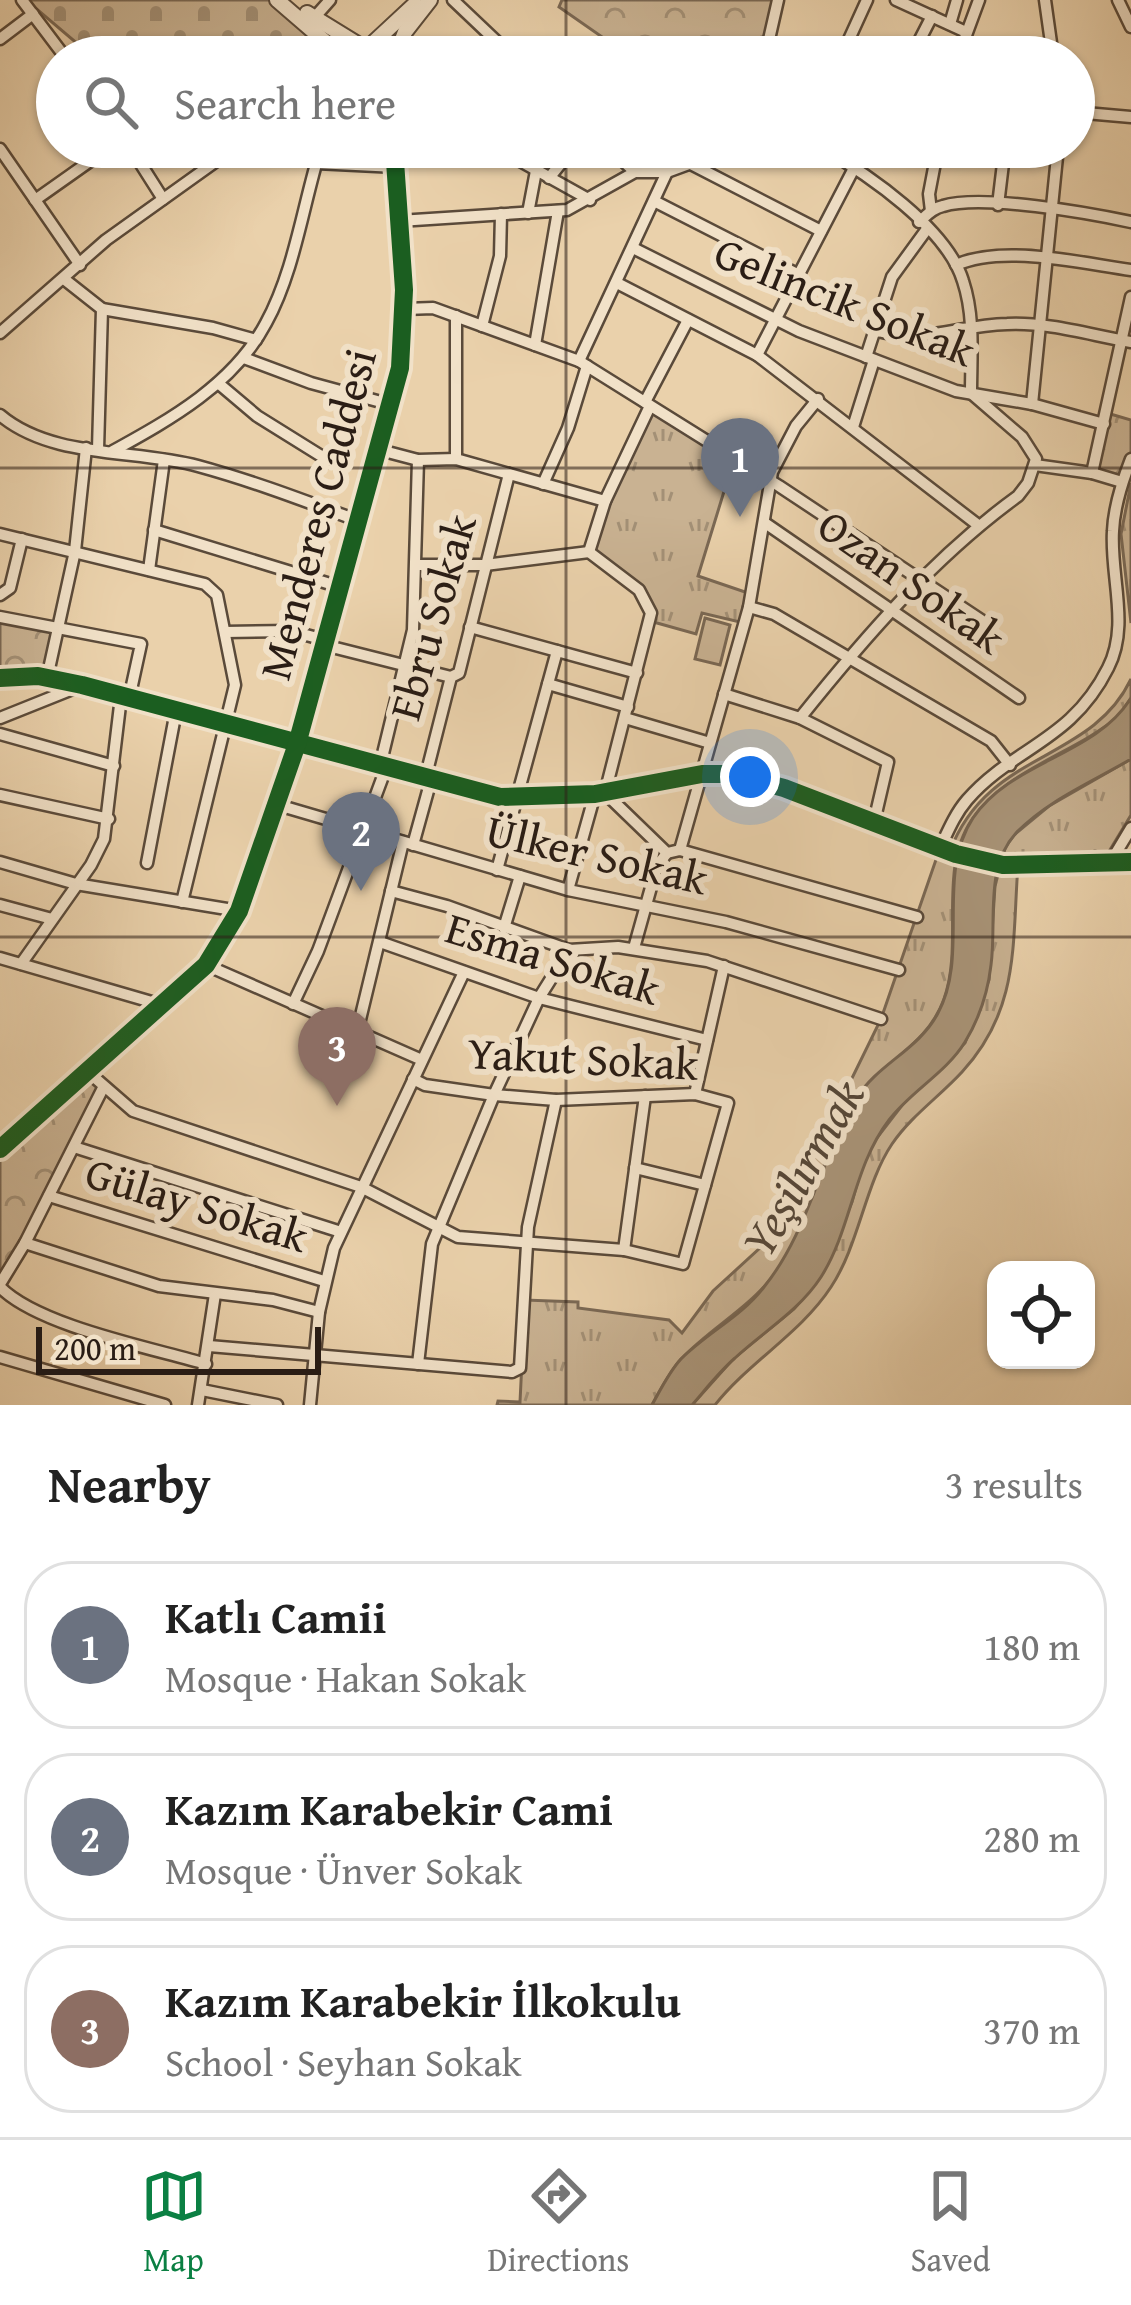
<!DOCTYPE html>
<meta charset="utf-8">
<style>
body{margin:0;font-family:"Gentium Book Plus",serif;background:#f6f6f6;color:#222}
.controls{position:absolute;right:36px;bottom:36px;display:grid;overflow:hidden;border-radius:24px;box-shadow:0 3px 9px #0004}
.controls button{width:108px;height:108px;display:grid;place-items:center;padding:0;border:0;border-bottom:3px solid #e0e0e0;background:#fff;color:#222;font:60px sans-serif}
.scale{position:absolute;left:36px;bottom:30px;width:285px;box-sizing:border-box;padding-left:12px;border:6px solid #2a1d15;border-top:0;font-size:33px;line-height:42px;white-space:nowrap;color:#2a1d15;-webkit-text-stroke:9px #f1e1c8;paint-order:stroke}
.you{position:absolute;left:750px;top:777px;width:42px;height:42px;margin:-30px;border:9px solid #fff;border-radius:50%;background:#1a73e8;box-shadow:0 0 0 18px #1a73e833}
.badge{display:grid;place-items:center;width:78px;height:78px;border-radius:50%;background:#0b8043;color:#fff;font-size:39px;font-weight:700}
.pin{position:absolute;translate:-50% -99px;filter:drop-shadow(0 3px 6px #0008)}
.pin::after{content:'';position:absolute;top:63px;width:42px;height:36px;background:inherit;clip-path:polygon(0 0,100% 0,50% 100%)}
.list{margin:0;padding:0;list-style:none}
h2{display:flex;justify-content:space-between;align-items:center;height:156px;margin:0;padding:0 48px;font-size:51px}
h2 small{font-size:39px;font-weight:400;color:#767676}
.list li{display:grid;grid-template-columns:78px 1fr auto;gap:36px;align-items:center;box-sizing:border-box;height:168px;margin:0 24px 24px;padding:0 24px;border:3px solid #e0e0e0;border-radius:48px}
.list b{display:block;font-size:45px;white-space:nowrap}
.list p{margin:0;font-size:39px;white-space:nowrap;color:#767676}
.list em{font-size:39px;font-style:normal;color:#767676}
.icon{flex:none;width:66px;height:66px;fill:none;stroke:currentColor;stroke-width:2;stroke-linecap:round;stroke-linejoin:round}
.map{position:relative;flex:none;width:1131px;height:1405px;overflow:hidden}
.search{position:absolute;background:#fff;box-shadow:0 3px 9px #0004;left:36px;right:36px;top:36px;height:132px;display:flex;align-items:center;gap:30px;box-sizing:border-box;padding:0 42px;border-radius:66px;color:#767676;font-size:45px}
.sheet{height:732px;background:#fff}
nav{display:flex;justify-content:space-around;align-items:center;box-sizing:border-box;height:168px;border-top:3px solid #e0e0e0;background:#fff;font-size:33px;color:#767676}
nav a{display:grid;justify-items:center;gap:6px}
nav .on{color:#0b8043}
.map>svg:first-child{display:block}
.grass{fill:url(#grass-tufts);stroke:#7a6854;stroke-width:3}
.cemetery{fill:url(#cemetery-stones);stroke:#7a6854;stroke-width:3}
.park{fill:url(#park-crowns);stroke:#7a6854;stroke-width:3}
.garden{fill:#c9b292;stroke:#7a6854;stroke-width:3}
.water{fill:#a99478;stroke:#766450;stroke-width:3}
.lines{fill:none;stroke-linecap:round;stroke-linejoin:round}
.minor-casing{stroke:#5a4a3a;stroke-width:15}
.tertiary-casing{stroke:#5a4a3a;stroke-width:18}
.minor{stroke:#f1e1c8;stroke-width:10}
.tertiary{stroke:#f1e1c8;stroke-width:14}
.cycleway-casing{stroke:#f1e1c8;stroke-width:26}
.cycleway{stroke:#1b5e20;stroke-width:18}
.grid{fill:none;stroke:#2a1d15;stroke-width:3;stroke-opacity:0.55}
.labels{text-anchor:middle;stroke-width:12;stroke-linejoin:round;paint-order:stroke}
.street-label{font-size:45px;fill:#2a1d15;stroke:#f1e1c8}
.water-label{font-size:48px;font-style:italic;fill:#564738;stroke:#f1e1c8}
</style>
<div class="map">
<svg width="1131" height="1405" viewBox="0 0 1131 1405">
<defs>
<pattern id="grass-tufts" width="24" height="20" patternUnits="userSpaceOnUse" patternTransform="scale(3)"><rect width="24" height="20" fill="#c9b292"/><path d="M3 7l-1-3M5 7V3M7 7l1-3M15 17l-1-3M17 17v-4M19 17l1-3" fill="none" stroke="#a39076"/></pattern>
<pattern id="cemetery-stones" width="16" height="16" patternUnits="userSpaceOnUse" patternTransform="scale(3)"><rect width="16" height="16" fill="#c9b292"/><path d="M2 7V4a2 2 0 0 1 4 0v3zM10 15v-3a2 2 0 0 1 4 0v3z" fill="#a39076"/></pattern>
<pattern id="park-crowns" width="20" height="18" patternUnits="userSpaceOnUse" patternTransform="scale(3)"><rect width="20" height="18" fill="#c9b292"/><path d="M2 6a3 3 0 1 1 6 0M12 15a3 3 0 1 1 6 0" fill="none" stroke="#a39076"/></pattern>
</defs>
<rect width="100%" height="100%" fill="#ead1ab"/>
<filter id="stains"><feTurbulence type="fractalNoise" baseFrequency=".00167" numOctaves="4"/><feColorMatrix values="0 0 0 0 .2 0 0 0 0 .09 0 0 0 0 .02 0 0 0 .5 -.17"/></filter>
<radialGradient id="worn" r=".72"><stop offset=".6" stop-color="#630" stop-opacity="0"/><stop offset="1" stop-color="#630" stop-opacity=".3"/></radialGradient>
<g class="grass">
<path d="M650,406l84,53 -36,117 53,18 -7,29 -42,-10 -6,21 -46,-13v-14l-61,-55z"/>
<path d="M1131,483v140l-10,-89z"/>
<path d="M1131,679v19l-13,19c-44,36 -106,51 -142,97 -41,52 -11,126 -32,185 -15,43 -56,61 -84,94 -35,44 -44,117 -75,166 -28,46 -68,63 -104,100 -12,13 -20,30 -29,46h-155l1,-4 22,1 5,-102 53,2v6l91,12 13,13 31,-42 59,-54 12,-20 97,-198 59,-171 10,3c38,-101 141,-88 181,-172z"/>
<path d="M1131,759v56l-29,48 -84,2c-6,79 2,144 -56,207 -23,25 -51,44 -70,72 -27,40 -33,101 -61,143 -30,46 -82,75 -116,118h-23l42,-47 60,-49 25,-30 33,-77 14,-50 37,-48 62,-61 24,-63 6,-94 10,-38 9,-13 35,-29z"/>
</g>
<path class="cemetery" d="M26,0h251l58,49 -11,8h-231z"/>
<g class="park">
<path d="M562,0h216l-13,57h-149l-3,-2 5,-7 -59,-41z"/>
<path d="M1107,413l24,7v39l-9,23 -30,-9z"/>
<path d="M0,617l59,9 -12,52h-47z"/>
<path d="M87,1071l16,17 -103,196v-135z"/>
</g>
<path class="garden" d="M705,618l25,7 -10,40 -25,-6z"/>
<path class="water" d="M1131,698v61c-39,23 -83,41 -115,74 -32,35 -19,89 -25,132 -3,26 -12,54 -26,77 -19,31 -54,49 -76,78 -36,47 -37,108 -68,157 -22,34 -57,54 -86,81 -16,14 -29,31 -43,47h-40c9,-16 17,-33 29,-46 27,-27 60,-42 83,-72 45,-56 56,-128 92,-188 21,-35 63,-49 82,-86 32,-59 -3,-137 35,-195 38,-57 122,-62 158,-120z"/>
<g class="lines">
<defs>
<g id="minor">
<path d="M22,0l43,57"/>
<path d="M453,0l60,57"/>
<path d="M896,0l70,32"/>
<path d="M1045,0l8,57"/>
<path d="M1118,0l13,27"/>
<path d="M314,18l16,-18"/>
<path d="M950,24l7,-24"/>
<path d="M0,39l33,-25"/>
<path d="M766,51l20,6"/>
<path d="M765,57l13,-57"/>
<path d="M841,57l26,-57"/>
<path d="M911,57l21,-41"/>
<path d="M958,57l21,-57"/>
<path d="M1074,112l57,5"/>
<path d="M130,147l33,52"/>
<path d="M495,147l95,53"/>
<path d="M608,147l27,25"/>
<path d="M0,149l80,116"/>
<path d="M316,163l80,4"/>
<path d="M691,164l130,67"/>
<path d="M549,178l25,-31"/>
<path d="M35,200l75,-53"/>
<path d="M654,201l145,74"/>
<path d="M998,205l7,-58"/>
<path d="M931,211l-2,-17 9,-47"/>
<path d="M528,213l8,-42"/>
<path d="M399,221l168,-11 68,-38h32l68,-25"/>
<path d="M919,222c8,-7 14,-14 24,-16 39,-12 146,7 188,16"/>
<path d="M633,248l166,83 157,60 76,13 72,20"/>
<path d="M956,265c47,-21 124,-2 175,5"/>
<path d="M64,279l38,30 -4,140"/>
<path d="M617,283l140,72 221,170"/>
<path d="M102,309l111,19 43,12"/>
<path d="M405,309l28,-1 146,53 200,125 211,140"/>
<path d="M456,316v143"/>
<path d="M482,326l18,-70 1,-42"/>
<path d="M874,330c54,15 82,-5 133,-6 42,-2 83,11 124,18"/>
<path d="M0,333l106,-93 130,-93"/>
<path d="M535,345l23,-134"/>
<path d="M757,355l108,-208"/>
<path d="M866,357l26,-80 35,-48"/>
<path d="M244,358l67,25 81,22"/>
<path d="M579,361l88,-189"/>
<path d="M218,383l39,33 69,43"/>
<path d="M645,402l43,-82"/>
<path d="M1032,404l26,-257"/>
<path d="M0,415c52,44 135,34 198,51 55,15 107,35 161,55"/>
<path d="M853,427l21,-67"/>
<path d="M380,450l38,10 38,-1 149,42"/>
<path d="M113,451c58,-32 121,-67 153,-128 29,-53 37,-119 55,-176"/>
<path d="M1035,465l57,8 30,9"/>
<path d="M1092,473l39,-176"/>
<path d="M543,484l25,-56 19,-62"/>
<path d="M765,523l254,175"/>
<path d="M154,530l186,57"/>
<path d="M0,534l205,50 12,11 18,90 -53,217"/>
<path d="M589,552l50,38 12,23 -46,180 62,60 13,-3 237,67"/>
<path d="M589,552l16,-51 45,-95"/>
<path d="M416,565h69l104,-13"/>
<path d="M149,570l15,-110"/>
<path d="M0,595l10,-7 12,-49"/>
<path d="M749,607l25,7 217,127 19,24"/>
<path d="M0,617l141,27 -12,55"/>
<path d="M470,627l167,46"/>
<path d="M225,632l66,-1 34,9"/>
<path d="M324,645l127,32"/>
<path d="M0,678l38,-2 44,9 418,112 95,-3 107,-20h30l52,14 172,66 47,11 128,-3"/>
<path d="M47,678l28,-127 11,-103"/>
<path d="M548,684l80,23"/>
<path d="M724,694l76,24 88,44 -14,60"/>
<path d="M0,718l80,-32"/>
<path d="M625,718l85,25"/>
<path d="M800,718c65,-81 134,-161 218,-222l10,-13 8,-24 -14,-22 -51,-44c0,-37 4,-76 -8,-112 -16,-53 -96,-107 -142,-134"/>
<path d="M0,734l114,32"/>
<path d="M380,766l33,-136 5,-170"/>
<path d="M425,779l26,-102 8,-4 50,-199"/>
<path d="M0,795l109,24"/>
<path d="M278,805l290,85 158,32 173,48"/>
<path d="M413,845l18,-65"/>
<path d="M940,848c8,-17 15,-34 27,-48 46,-53 104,-58 141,-132 22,-42 2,-92 5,-137 1,-25 9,-49 18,-72"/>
<path d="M680,850l69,-243 23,-135 24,-46 22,-27"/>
<path d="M0,862l76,22 163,27"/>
<path d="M147,863l29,-152"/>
<path d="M1110,863l21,-35"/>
<path d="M497,870l60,-219"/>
<path d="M568,890l27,-96"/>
<path d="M391,891l56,15 122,44 49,-3 89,14 174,58"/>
<path d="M0,905l52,14"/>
<path d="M504,928l16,-52"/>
<path d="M380,942l159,56 168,42"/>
<path d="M634,948l23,-82 10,-13"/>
<path d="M0,958l162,47"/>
<path d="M21,964l70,-99 13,-26 17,-142"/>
<path d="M206,965l216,95"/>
<path d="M293,1004l25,-53 68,-183"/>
<path d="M357,1032l46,-190"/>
<path d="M87,1071l46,40 228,76 97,50 166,13 59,14 45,-161 -33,-9 -139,6 -62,-5 -69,-10 -12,-6"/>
<path d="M695,1094l29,-128"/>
<path d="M74,1147l267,85"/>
<path d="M635,1168l70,17"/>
<path d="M49,1196l275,85"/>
<path d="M25,1243l134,43 114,14 46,12"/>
<path d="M624,1250l21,-154"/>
<path d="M0,1284l25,-41 78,-155"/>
<path d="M0,1287c38,39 152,61 206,77"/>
<path d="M209,1346l303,26 8,-4 8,-141 28,-127"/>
<path d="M0,1357l165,48"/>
<path d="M418,1364l14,-120 62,-149 45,-97 30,-48"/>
<path d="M202,1390l75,15"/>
<path d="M198,1405l17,-111"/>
<path d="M310,1405l9,-93 15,-64 130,-276"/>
</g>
<g id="tertiary">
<path d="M277,0l66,57"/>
<path d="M307,13l52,32"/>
<path d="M372,44l43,-40"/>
<path d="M395,57l10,-25 25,-32"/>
<path d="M0,1149l206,-184 33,-54 58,-167 103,-376 4,-78 -10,-143"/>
</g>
</defs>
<use href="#minor" class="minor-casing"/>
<use href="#tertiary" class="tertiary-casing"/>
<use href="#minor" class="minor"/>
<use href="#tertiary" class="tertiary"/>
<defs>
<g id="cycleway">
<path d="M0,678l38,-2 44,9 418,112 95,-3 107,-20h30l52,14 172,66 47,11 128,-3"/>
<path d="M0,1149l206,-184 33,-54 58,-167 103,-376 4,-78 -10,-143"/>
</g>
</defs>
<use href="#cycleway" class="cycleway-casing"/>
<use href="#cycleway" class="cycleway"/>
</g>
<path class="grid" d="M566,0v57M566,147v1258M0,468h1131M0,937h1131"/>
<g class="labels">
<g class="street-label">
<text transform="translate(845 301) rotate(22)" y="16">Gelincik Sokak</text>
<text transform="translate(317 514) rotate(-75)" y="16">Menderes Caddesi</text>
<text transform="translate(912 581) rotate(35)" y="16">Ozan Sokak</text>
<text transform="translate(432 617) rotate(-74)" y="16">Ebru Sokak</text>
<text transform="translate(597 854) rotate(13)" y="16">Ülker Sokak</text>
<text transform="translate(553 958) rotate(17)" y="16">Esma Sokak</text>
<text transform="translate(583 1058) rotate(3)" y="16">Yakut Sokak</text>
<text transform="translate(197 1204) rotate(17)" y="16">Gülay Sokak</text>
</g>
<g class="water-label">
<text transform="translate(802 1168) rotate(-60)" y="17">Yeşilırmak</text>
</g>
</g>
<rect width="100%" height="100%" filter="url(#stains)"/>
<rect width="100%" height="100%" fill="url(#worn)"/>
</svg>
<div class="controls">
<button><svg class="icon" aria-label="locate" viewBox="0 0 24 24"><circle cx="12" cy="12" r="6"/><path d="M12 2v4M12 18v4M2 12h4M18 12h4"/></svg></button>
</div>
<div class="scale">200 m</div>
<div class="you"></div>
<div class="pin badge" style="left:740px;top:517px;background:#6b7280">1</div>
<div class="pin badge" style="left:361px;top:891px;background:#6b7280">2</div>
<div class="pin badge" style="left:337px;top:1106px;background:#8d6e63">3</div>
<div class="search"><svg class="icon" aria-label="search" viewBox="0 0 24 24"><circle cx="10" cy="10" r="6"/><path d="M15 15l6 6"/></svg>Search here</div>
</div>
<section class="sheet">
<h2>Nearby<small>3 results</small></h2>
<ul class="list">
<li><span class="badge" style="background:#6b7280">1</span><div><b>Katlı Camii</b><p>Mosque · Hakan Sokak</p></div><em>180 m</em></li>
<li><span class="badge" style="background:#6b7280">2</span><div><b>Kazım Karabekir Cami</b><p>Mosque · Ünver Sokak</p></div><em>280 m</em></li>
<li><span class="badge" style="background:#8d6e63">3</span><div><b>Kazım Karabekir İlkokulu</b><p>School · Seyhan Sokak</p></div><em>370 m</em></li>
</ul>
</section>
<nav>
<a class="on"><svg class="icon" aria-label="map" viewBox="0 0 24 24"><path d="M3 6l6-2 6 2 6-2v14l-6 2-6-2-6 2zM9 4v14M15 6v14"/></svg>Map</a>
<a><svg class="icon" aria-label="directions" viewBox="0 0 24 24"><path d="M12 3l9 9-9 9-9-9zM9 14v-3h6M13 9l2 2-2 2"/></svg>Directions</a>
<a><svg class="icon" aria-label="saved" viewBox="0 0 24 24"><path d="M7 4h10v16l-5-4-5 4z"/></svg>Saved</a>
</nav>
